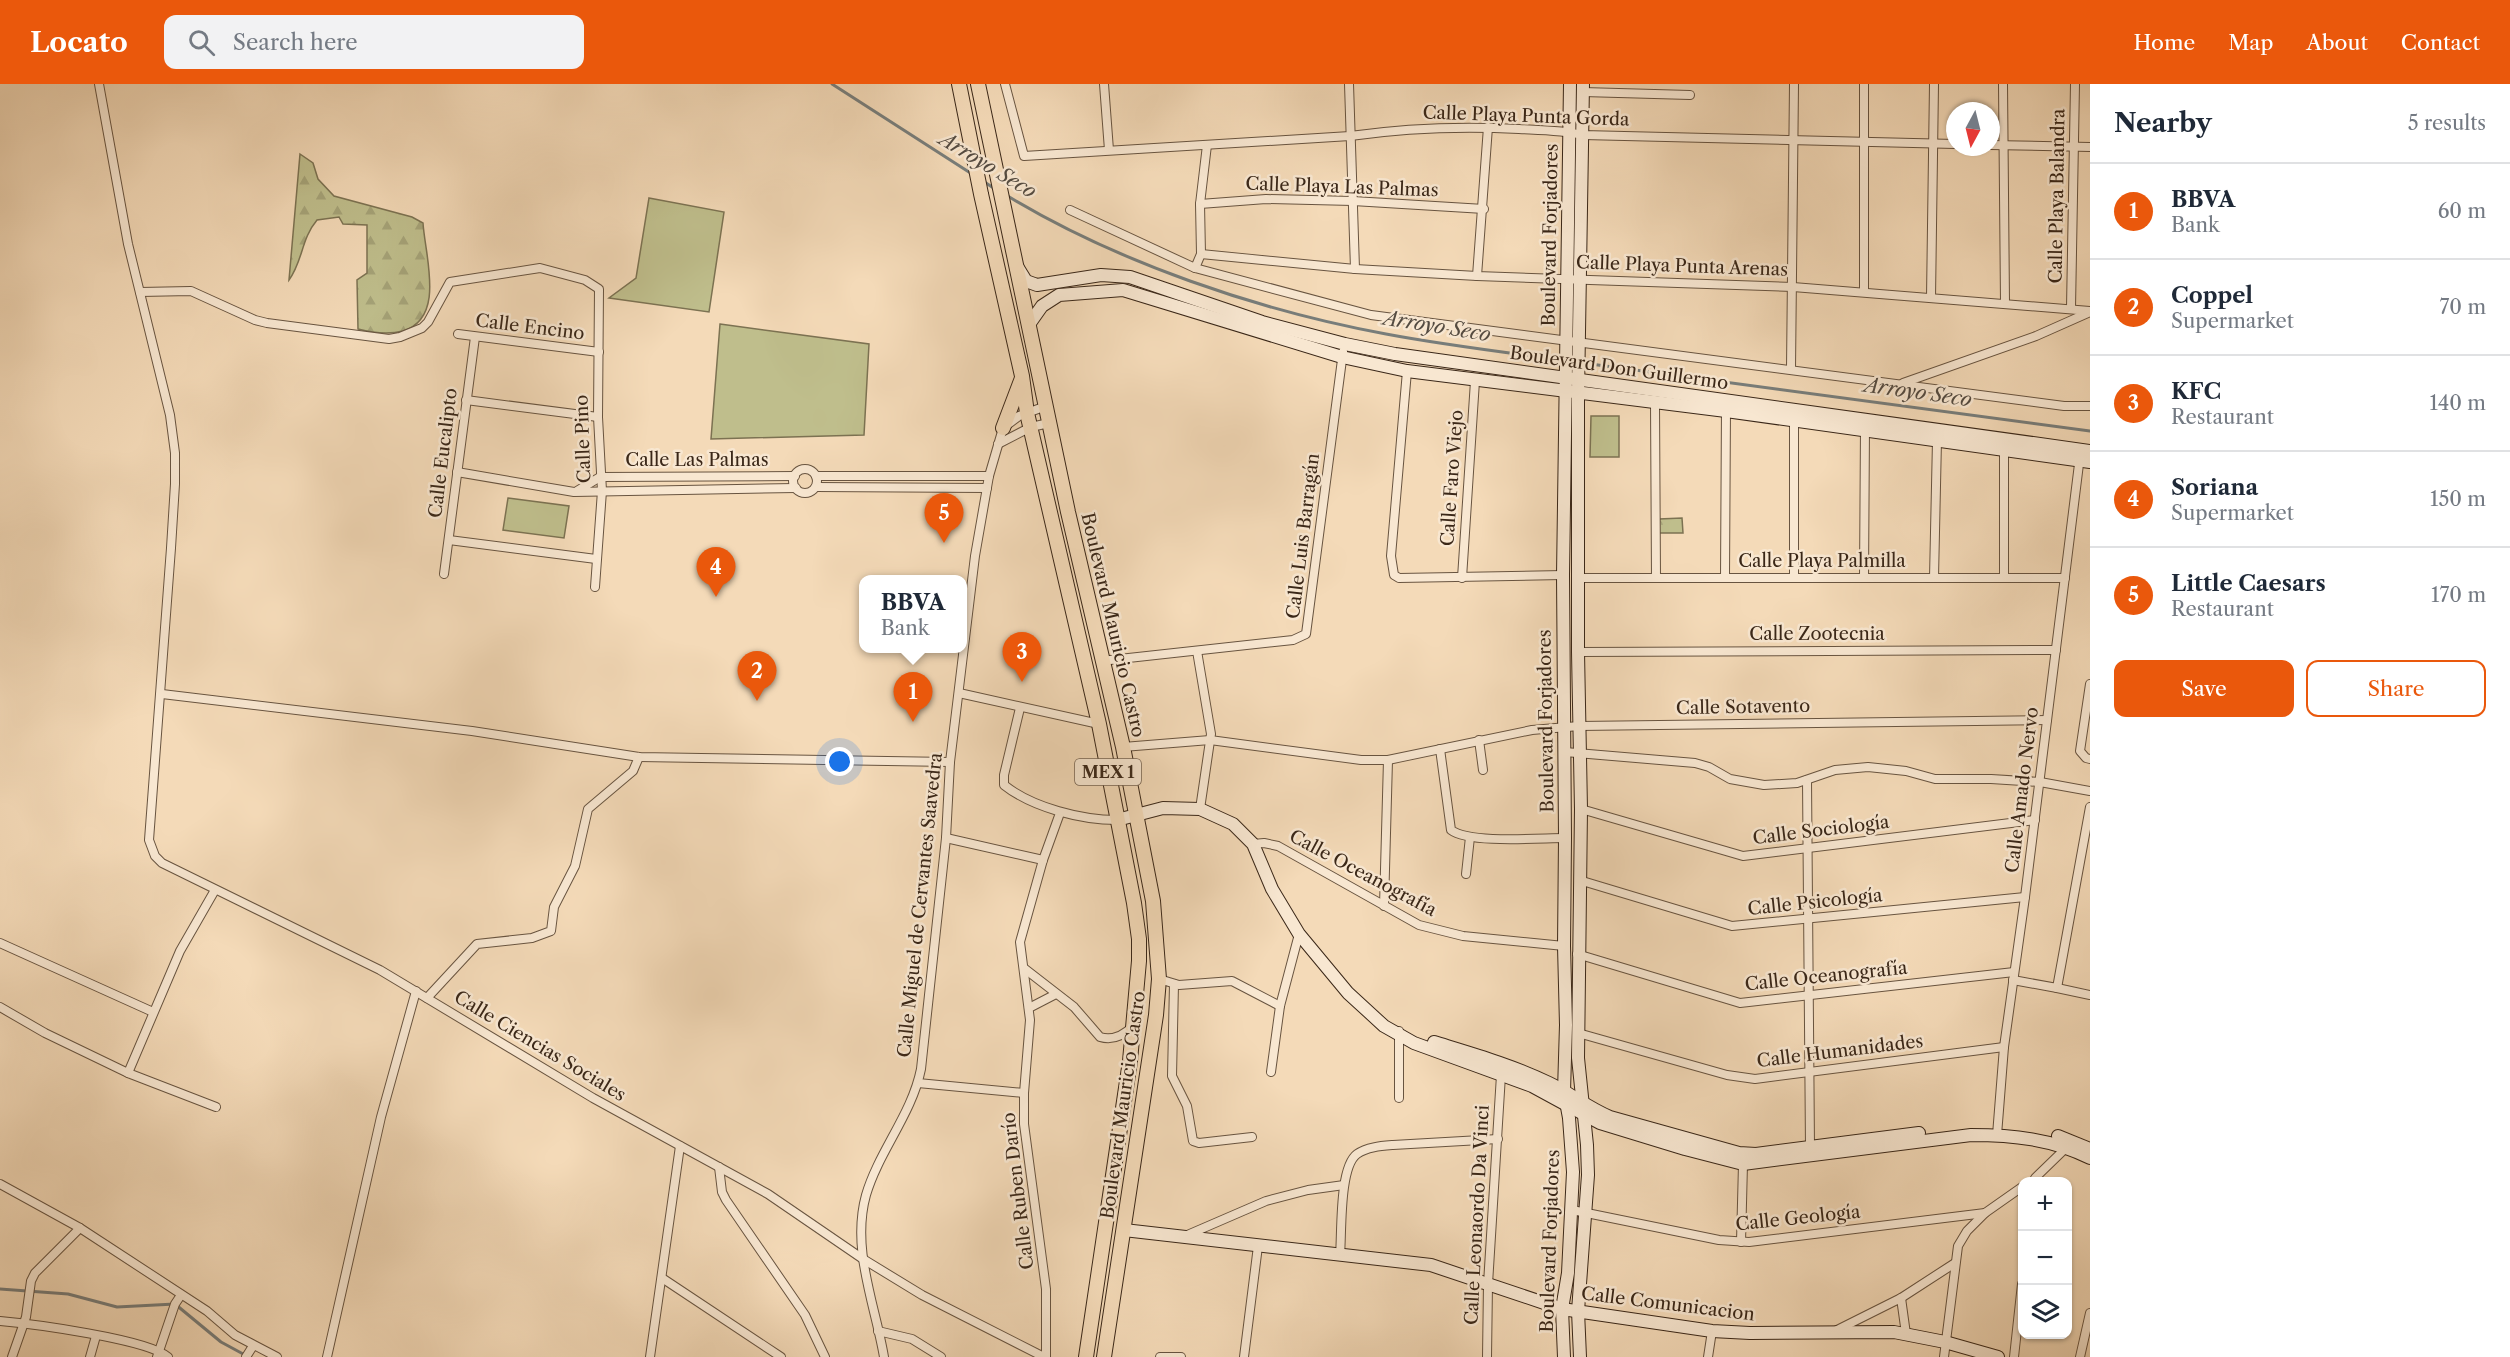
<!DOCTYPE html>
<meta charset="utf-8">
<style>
body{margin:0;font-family:"Libre Caslon Text",serif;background:#f2f2f3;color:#1f2937}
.controls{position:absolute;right:18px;bottom:18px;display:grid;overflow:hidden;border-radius:12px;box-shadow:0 2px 4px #0004}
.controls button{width:54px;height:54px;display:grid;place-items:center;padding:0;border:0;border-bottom:2px solid #e0e1e3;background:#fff;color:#1f2937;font:30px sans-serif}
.compass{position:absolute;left:1946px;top:18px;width:54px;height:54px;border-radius:50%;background:#fff;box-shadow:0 2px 4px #0004;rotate:187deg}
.you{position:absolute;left:840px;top:678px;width:21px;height:21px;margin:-15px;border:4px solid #fff;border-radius:50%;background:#1a73e8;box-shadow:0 0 0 9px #1a73e833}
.badge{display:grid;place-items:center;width:39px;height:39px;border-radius:50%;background:#ea580c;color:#fff;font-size:20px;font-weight:700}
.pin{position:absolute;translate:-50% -50px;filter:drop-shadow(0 2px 3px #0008)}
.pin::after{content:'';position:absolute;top:32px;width:21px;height:18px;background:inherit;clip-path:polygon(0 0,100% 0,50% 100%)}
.popup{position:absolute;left:859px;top:491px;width:108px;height:78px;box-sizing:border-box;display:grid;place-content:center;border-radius:12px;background:#fff;filter:drop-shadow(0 2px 4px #0005);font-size:20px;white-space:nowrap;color:#747a83}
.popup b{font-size:22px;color:#1f2937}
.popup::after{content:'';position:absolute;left:50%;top:100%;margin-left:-12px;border:12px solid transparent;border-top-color:#fff}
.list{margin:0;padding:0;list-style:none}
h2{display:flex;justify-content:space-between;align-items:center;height:78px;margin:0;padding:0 24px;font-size:26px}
h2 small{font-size:20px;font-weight:400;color:#747a83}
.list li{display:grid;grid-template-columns:39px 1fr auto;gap:18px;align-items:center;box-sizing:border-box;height:96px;padding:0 24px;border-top:2px solid #e0e1e3}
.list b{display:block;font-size:22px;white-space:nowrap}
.list p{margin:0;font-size:20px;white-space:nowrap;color:#747a83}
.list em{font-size:20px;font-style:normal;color:#747a83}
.actions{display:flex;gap:12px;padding:18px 24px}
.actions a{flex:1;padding:14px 0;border:2px solid #ea580c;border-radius:12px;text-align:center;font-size:21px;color:#ea580c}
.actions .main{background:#ea580c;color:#fff}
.icon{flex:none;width:33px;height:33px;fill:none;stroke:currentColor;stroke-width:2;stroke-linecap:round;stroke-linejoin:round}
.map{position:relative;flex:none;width:2090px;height:1273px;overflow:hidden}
header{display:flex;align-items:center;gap:36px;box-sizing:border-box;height:84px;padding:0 30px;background:#ea580c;color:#fff}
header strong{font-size:28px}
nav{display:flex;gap:33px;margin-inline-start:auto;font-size:21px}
.search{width:420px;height:54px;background:#f2f2f3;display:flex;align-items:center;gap:15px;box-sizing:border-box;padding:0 21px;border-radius:12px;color:#747a83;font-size:22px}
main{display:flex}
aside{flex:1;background:#fff}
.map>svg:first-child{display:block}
.grass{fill:#bfbe8c;stroke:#7c7252;stroke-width:1.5}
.forest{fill:url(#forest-firs);stroke:#7c7252;stroke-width:1.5}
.park{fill:url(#park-crowns);stroke:#7c7252;stroke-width:1.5}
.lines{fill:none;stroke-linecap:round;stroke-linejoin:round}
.stream{stroke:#787d7a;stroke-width:3}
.street-casing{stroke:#685440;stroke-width:10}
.secondary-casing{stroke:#3a2718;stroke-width:14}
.primary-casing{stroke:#3a2718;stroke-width:16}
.street{stroke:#f8e7d1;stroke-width:8}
.secondary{stroke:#f8e7d1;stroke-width:12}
.primary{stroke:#f4dab8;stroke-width:14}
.labels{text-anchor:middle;stroke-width:5;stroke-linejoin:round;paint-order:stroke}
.shield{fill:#f8e7d1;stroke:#736150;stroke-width:1.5}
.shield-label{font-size:16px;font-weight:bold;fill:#3a2718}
.street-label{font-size:18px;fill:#3a2718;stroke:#f8e7d1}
.water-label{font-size:20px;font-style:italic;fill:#544b41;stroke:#f8e7d1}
</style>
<header>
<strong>Locato</strong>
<div class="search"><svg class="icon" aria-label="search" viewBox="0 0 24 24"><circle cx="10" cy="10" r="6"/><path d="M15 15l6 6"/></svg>Search here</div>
<nav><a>Home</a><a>Map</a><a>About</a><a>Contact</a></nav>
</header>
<main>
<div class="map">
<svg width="2090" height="1273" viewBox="0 0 2090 1273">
<defs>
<pattern id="forest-firs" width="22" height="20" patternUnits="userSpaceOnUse" patternTransform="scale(1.5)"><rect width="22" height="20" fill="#bfbe8c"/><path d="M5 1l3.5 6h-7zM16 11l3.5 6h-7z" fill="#a5a378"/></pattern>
<pattern id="park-crowns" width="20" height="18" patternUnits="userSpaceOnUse" patternTransform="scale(1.5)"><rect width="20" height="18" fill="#bfbe8c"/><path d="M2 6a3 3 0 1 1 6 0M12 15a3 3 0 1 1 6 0" fill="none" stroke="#a5a378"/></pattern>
</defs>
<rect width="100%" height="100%" fill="#f4dab8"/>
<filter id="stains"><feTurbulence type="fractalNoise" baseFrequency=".00333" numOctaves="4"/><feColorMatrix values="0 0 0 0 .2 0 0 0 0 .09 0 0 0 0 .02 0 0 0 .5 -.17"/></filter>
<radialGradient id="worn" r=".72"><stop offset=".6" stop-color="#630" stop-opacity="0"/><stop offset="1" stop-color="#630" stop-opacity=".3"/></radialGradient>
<g class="grass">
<path d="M649,114l75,14 -15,100 -100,-14 27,-20z"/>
<path d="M720,240l149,20 -5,91 -153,4z"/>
<path d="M1591,332h28v41h-29z"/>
<path d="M508,414l61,8 -5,32 -61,-8z"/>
</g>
<path class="forest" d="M300,70l13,9 5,16 16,17 78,21 11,6c2,33 23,95 -20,108 -15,4 -30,2 -45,-2l-1,-49 10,-7v-48l-24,-1 -4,-7 -22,3c-16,19 -14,41 -28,60z"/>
<path class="park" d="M1682,434l1,15h-24v-14z"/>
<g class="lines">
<g class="stream">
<path d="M832,0l140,90"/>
<path d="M983,97l12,8"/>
<path d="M1006,111c110,67 254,116 380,139 58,11 117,18 176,26"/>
<path d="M1583,279l507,68"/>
<path d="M0,1205l68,5 49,13 58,-3 46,38 24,13"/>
</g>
<defs>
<g id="street">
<path d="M99,0l29,160 42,171 5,38v31l-4,64 -22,292 6,16 7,7 218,107 213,128 175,96 95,65 59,36 122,62"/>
<path d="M1005,0l19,72 326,-20c56,-8 112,-10 169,-7 22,1 43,1 64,6l372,9"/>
<path d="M1104,0l5,66"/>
<path d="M1349,0l6,185"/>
<path d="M1864,0v208"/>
<path d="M2003,0l2,219"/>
<path d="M1583,8l107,3"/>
<path d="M1991,61l99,2"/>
<path d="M1200,120l66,-5 87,2 131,8"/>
<path d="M1070,126l125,58 176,47 693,91h26"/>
<path d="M1201,170l154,15 122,7 316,11 297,24"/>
<path d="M1195,184l6,-14 -1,-50 7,-59"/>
<path d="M1477,192l11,-149"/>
<path d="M140,208l51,-1 64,29 12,3 122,16 11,-2 22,-9 6,-6 22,-40 90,-14 45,12 14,9 -1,128 4,74 -7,96"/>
<path d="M1931,214l3,-214"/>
<path d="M2071,224l4,-224"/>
<path d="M458,250l141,18"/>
<path d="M1791,285l3,-285"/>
<path d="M1407,287l-16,185 3,19 5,3 164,-3"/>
<path d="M1903,299l133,-47 54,-24"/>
<path d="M466,316l132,17"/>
<path d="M1655,319l1,175"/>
<path d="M998,360l33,-17 18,-4"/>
<circle cx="805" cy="397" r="12"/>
<path d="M457,388l117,20 222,-4"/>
<path d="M816,392h173"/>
<path d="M816,403l171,1"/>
<path d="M577,407l23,-14 195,-1"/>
<path d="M449,456l147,19"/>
<path d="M444,490l31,-237"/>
<path d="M1462,494l13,-197"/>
<path d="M1578,494h487"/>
<path d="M1725,494l1,-171"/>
<path d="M1794,494v-158"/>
<path d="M1864,494l1,-151"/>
<path d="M1934,494l3,-138"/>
<path d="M2004,494v-129"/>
<path d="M1197,567l14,83 -11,75"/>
<path d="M1578,568l478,-2"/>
<path d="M1101,577l192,-21 13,-6 37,-282"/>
<path d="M2090,600l-10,67 6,7 4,1"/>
<path d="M959,609l140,31"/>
<path d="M162,610l310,37 167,26 311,5"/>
<path d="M1020,624l-16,67v10c29,23 78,35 113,35"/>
<path d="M1479,656l4,30"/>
<path d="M1123,663l87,-7 151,20h27l144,-30 47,-4 468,-6"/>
<path d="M1440,665l11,81c19,14 89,8 114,8"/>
<path d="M1565,668l130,11 14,4 21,12 34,6 33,-2 38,-13 33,-3 38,4 29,8h56l49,3 50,9"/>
<path d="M1807,696l3,367"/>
<path d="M1581,725l162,47 292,-36"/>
<path d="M946,754l97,22"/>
<path d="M1253,760l11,-1 14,3 141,79 44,11 101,10"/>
<path d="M1466,790l4,-37"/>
<path d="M1579,796l153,46 293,-29"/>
<path d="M215,806l-35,61 -52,122 88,34"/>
<path d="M1384,822l4,-146"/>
<path d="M0,859l153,69"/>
<path d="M1577,870l163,49 274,-31"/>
<path d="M1025,885l49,38 26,30c13,4 24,-2 33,-11"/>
<path d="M1159,895l20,6 53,-4 48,25"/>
<path d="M2013,896l44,8 33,-181"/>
<path d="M1174,900l-2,92 15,30 6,35 6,2 53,-6"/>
<path d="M2057,904l33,7"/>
<path d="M427,914l50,-54 55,-6 19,-7 3,-24 21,-41 13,-57 45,-38 6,-14"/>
<path d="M0,923l45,26 83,40"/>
<path d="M1029,924l27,-14"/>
<path d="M1399,947v67"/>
<path d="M1578,949l149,42 28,4 249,-32"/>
<path d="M1271,988l9,-66 19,-72"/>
<path d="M918,999l106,10"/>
<path d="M1997,1051l7,-88 21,-150 55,-441"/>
<path d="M719,1083l3,25 4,8 79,115 20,42"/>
<path d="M2035,1098v-4l34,-33"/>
<path d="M0,1100l80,44 127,83 28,24 42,22"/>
<path d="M1572,1126l147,30 30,2 236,-29 37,-26"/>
<path d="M1185,1152l81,-35 42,-11 36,-5"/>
<path d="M1741,1158l2,-78"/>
<path d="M1340,1171c2,-23 -1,-88 17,-101 10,-7 24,-8 36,-9l105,-6"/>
<path d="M662,1194l119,79"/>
<path d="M1901,1214l5,36"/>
<path d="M0,1237c33,3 147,18 168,36"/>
<path d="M878,1247l34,8 29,18"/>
<path d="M1835,1247l66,-33 54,-35"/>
<path d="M12,1273l14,-40 5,-36 4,-8 45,-45"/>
<path d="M90,1273l6,-21"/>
<path d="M157,1273l18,-53 6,-9"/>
<path d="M246,1273l7,-11"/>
<path d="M327,1273l54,-240 35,-126"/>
<path d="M650,1273l30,-211"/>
<path d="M884,1273c-9,-53 -33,-108 -18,-162 13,-44 46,-81 55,-126l25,-231 4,-76 25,-206 14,-80 14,-48 16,-12 27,-10"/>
<path d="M1046,1273v-68l-22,-165v-31l6,-73 -10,-78 23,-82 17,-47"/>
<path d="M1160,1273h21"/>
<path d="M1244,1273l14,-111"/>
<path d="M1487,1273l1,-73 13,-209"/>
<path d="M1708,1273l4,-26"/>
<path d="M1944,1273l14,-111 9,-15 18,-18"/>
<path d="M2014,1273l8,-73"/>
<path d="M2080,1273l10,-44"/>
</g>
<g id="secondary">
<path d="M1018,184l8,13 11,4 64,-10 29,2 132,45 83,22 50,10 695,97"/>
<path d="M1030,239l12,-17 17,-11 64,-5 219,67 65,14 319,40 364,51"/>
<path d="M1117,736l46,-12 37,1 33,15 20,20 19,45 27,45 49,59 36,33 30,17 118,43 68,37 85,26 58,15 228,-29c42,0 81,4 119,23"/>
<path d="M1434,958c39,12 78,23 115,41 21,10 39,25 61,34l129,36 17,1 163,-21"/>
<path d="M2058,1052l32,13"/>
<path d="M1124,1146l307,35 131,44 150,22 38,2 144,-1 51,10 53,15"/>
<path d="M1564,1273l-2,-48 6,-36 5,-101 -4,-54 -5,-27 2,-66 -2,-79 1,-108 -2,-263 7,-491"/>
<path d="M1580,1273l-2,-46 10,-136 -1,-30 -9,-87 3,-249 -3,-157v-258l5,-310"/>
</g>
<g id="primary">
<path d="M959,0l22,110 41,182 5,37 72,311 35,179 5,36v22l-9,100 -44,296"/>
<path d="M978,0l90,428 55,235 30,154 6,78 -3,36 -52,342"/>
<path d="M1003,344l19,-50"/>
</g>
</defs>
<use href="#street" class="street-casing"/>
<use href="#secondary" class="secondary-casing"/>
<use href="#primary" class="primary-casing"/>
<use href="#street" class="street"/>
<use href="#secondary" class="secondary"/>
<use href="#primary" class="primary"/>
</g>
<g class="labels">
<rect class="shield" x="1075" y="675" width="66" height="26" rx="4.5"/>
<g class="shield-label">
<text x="1108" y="694">MEX 1</text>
</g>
<g class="street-label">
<text transform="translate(1526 32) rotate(2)" y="6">Calle Playa Punta Gorda</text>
<text transform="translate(1342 103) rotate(2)" y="6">Calle Playa Las Palmas</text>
<text transform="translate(2057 112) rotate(-89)" y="6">Calle Playa Balandra</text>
<text transform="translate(1550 151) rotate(-89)" y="6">Boulevard Forjadores</text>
<text transform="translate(1682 182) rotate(2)" y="6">Calle Playa Punta Arenas</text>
<text transform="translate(530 243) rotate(7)" y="6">Calle Encino</text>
<text transform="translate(1619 284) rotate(8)" y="6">Boulevard Don Guillermo</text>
<text transform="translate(583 355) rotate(-92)" y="6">Calle Pino</text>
<text transform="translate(443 369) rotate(-83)" y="6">Calle Eucalipto</text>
<text x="697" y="382">Calle Las Palmas</text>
<text transform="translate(1452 394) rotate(-86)" y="6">Calle Faro Viejo</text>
<text transform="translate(1303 452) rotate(-83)" y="6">Calle Luis Barragán</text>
<text x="1822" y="483">Calle Playa Palmilla</text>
<text transform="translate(1113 541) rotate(77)" y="6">Boulevard Mauricio Castro</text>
<text x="1817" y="556">Calle Zootecnia</text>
<text transform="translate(1743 623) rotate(-1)" y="6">Calle Sotavento</text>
<text transform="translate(1546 637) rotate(-91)" y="6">Boulevard Forjadores</text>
<text transform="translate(2022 706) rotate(-83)" y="6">Calle Amado Nervo</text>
<text transform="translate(1821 746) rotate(-7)" y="6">Calle Sociología</text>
<text transform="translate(1363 789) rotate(28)" y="6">Calle Oceanografía</text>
<text transform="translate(1815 818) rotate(-6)" y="6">Calle Psicología</text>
<text transform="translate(920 821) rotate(-84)" y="6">Calle Miguel de Cervantes Saavedra</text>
<text transform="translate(1826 892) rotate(-6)" y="6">Calle Oceanografía</text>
<text transform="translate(540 962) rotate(31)" y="6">Calle Ciencias Sociales</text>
<text transform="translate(1840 967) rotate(-7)" y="6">Calle Humanidades</text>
<text transform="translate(1123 1021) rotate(-82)" y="6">Boulevard Mauricio Castro</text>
<text transform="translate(1018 1107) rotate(-97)" y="6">Calle Ruben Darío</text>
<text transform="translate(1477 1131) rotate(-87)" y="6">Calle Leonaordo Da Vinci</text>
<text transform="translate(1798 1134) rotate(-6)" y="6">Calle Geología</text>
<text transform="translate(1550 1157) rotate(-88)" y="6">Boulevard Forjadores</text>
<text transform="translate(1668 1220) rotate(7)" y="6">Calle Comunicacion</text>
</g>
<g class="water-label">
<text transform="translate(988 81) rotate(31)" y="7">Arroyo Seco</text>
<text transform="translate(1437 242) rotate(9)" y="7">Arroyo Seco</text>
<text transform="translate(1918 308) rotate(8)" y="7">Arroyo Seco</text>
</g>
</g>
<rect width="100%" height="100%" filter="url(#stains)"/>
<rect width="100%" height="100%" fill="url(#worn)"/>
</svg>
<div class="controls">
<button>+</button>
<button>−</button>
<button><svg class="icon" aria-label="layers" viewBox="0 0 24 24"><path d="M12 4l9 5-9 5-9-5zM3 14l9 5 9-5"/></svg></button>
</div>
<svg class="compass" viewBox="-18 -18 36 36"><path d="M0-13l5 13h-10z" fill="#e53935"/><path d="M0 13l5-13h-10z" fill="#747a83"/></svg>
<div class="you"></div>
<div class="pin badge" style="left:913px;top:638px">1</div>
<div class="popup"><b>BBVA</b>Bank</div>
<div class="pin badge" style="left:757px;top:617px">2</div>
<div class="pin badge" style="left:1022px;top:598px">3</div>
<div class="pin badge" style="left:716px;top:513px">4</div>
<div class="pin badge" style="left:944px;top:459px">5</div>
</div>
<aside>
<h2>Nearby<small>5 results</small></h2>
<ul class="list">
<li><span class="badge">1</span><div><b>BBVA</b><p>Bank</p></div><em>60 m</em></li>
<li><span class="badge">2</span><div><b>Coppel</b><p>Supermarket</p></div><em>70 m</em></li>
<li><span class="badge">3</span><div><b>KFC</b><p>Restaurant</p></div><em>140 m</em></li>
<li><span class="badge">4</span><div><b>Soriana</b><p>Supermarket</p></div><em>150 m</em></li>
<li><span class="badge">5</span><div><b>Little Caesars</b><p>Restaurant</p></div><em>170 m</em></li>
</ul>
<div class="actions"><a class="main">Save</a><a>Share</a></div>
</aside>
</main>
